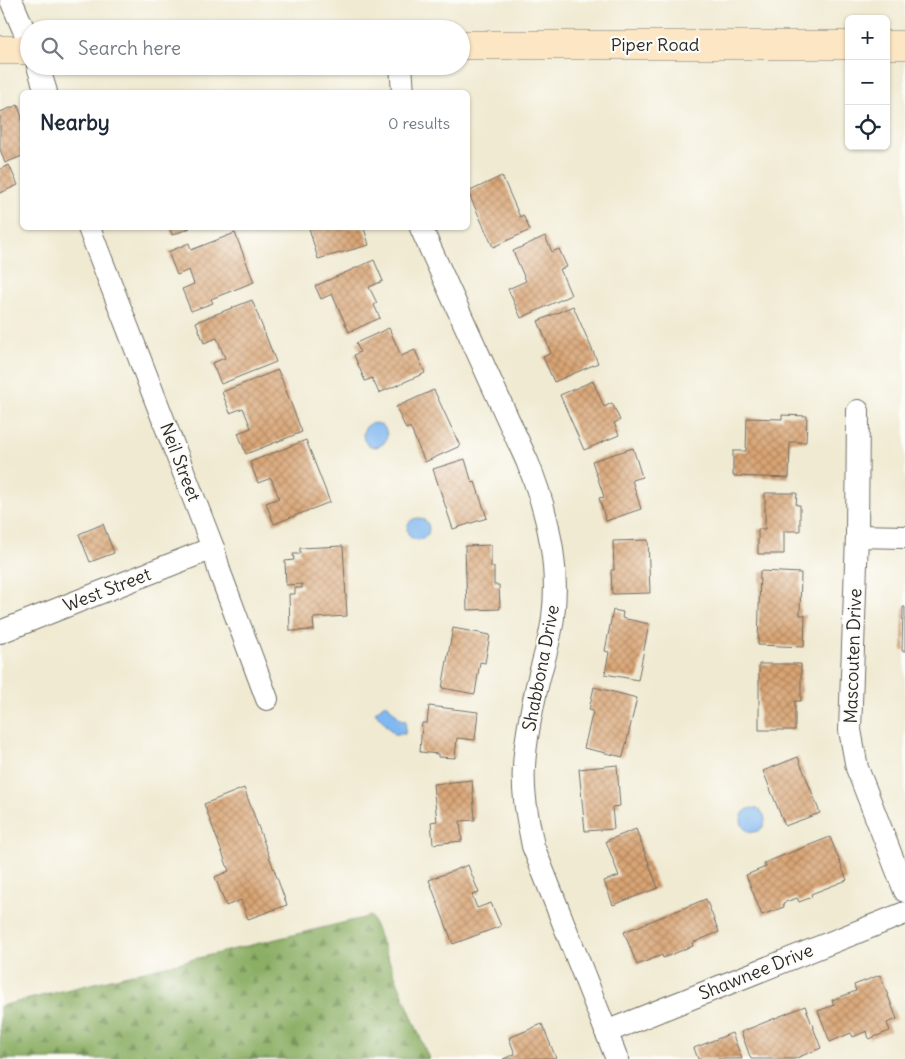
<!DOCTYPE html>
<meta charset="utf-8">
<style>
body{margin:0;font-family:Delius,sans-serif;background:#f2f2f3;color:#1f2937}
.controls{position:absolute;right:15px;top:15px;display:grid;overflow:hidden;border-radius:8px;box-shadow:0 1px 4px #0004}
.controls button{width:45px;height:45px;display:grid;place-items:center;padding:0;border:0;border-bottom:1px solid #e0e1e3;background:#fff;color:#1f2937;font:25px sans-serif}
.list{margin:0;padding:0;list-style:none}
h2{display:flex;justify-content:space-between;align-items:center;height:65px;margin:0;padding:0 20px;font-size:21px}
h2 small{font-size:16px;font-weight:400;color:#747a83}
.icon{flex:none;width:28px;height:28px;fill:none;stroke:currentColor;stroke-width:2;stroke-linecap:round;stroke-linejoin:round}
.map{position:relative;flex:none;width:905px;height:1059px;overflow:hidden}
.search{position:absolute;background:#fff;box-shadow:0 1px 4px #0004;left:20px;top:20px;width:450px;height:55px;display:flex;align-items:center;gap:12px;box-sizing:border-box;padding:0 18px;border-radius:28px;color:#747a83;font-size:19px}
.panel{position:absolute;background:#fff;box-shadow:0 1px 4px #0004;left:20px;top:90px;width:450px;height:140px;border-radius:8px}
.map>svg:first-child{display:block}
.forest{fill:url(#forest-firs);stroke:#5a6c47}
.water{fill:#80b8f0;stroke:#56728e}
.building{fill:url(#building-cross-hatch)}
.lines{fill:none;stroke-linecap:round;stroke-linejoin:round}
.street-casing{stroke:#706e65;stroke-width:24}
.secondary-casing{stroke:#706e65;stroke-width:29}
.street{stroke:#fff;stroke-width:22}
.secondary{stroke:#fce6c4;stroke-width:28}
.labels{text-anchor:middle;stroke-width:4.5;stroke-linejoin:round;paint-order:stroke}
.street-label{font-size:18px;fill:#2b2b2b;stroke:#fdfcf7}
</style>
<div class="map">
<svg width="905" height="1059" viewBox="0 0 905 1059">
<defs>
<pattern id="forest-firs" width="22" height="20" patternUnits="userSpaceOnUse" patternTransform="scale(1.25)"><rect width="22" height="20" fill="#8aae63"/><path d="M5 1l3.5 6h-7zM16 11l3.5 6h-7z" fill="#718e52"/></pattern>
<pattern id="building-cross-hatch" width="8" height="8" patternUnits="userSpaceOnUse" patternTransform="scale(1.25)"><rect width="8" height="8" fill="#d9a474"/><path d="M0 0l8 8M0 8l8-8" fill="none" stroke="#b0865f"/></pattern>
</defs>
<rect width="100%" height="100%" fill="#fdfcf7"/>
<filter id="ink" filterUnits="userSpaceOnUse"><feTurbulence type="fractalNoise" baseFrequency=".02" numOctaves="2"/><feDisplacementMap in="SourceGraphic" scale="10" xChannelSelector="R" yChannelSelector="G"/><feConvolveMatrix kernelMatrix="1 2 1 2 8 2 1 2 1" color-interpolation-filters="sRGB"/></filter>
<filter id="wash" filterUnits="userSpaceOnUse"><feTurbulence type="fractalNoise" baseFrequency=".0096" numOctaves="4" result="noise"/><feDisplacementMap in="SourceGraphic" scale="20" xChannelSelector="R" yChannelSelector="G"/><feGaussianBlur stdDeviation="1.12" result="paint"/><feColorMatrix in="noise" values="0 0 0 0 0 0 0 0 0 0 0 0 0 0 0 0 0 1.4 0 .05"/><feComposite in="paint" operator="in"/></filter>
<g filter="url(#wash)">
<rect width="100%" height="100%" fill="#f0ead2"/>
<path class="forest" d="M371,916l58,143h-429v-53z"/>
<g class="water">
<circle cx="375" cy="435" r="12"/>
<circle cx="418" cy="529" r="11"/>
<path d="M386,703l15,17 5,1 -1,13h-11l-19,-22z"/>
<circle cx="753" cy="820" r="12"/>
</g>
<g id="blocks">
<g class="building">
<path d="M18,105l4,13v38l-17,7 -5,-14v-37z"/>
<path d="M9,165l9,20 -18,8v-24z"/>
<path d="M502,176l18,41 3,-2 7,15 -37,17 -25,-55z"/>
<path d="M170,228h20l-18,7z"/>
<path d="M309,228h55l5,17 -51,14z"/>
<path d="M235,233l19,49 -43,17 2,4 -22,8 -9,-22 12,-5 -5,-14 -12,5 -9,-23 21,-9 2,7z"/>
<path d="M545,236l7,16 7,-3 8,18 -7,2 11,26 -50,23 -13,-29 18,-8 -13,-30z"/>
<path d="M374,260l9,21 -14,6 8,16 -3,2 6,13 -31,14 -17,-38 -11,5 -6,-13z"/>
<path d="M252,300l24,62 -55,22 -9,-21 13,-5 -8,-20 -13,5 -8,-21z"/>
<path d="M573,306l25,57 -44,19 -11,-25 8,-4 -13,-32z"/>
<path d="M389,328l12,28 14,-6 10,23 -46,20 -7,-15 -7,3 -11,-26 6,-3 -4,-9z"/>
<path d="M278,370l24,62 -56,22 -8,-21 13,-5 -8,-20 -13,5 -8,-21z"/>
<path d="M593,381l11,26 8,-4 8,17 -6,3 5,12 -35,15 -24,-55z"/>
<path d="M434,390l26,56 -35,16 -15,-35 -4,2 -10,-22z"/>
<path d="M782,415l25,1 -1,26h-16l-1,36 -56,-2v-25h13l1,-33 35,1z"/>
<path d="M306,440l24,62 -56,22 -8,-21 13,-5 -8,-20 -13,5 -8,-21z"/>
<path d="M633,448l9,29 -10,3 9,29 -35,12 -7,-23 5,-1 -12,-36z"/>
<path d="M465,459l7,24 3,-1 12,36 -34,11 -20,-60z"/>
<path d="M765,493h32l-1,12h4v26h-16v23h-26v-25h7z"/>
<path d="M103,524l11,29 -24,9 -11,-28z"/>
<path d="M648,540l2,53 -38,1 -1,-24h3l-1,-29z"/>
<path d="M491,545v22h3v18h5l1,24 -33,1 -2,-64z"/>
<path d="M343,546l4,70 -34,2 1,12 -24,1 -1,-37h6v-6h7v-4l-16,1 -1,-24 9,-1 -1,-6h7v-6z"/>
<path d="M760,571l41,2 -1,42h5l-1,32 -46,-2z"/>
<path d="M903,607h2v44h-3z"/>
<path d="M613,610l10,2 -1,6 27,6 -11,56 -33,-6 4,-22 -4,-1z"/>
<path d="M453,628l37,7 -5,28 -5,-1 -5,32 -33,-6z"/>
<path d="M759,664h42v37h-6v29h-36z"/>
<path d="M594,687l43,11 -14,59 -39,-9 9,-37 -4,-1z"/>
<path d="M429,706l49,6 -3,28 -18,-2 -2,20 -17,-1v-3l-18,-2 2,-29h5z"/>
<path d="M798,757l22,56 -35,13 -22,-55z"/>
<path d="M617,765l3,41 -8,1 2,22 -29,2 -6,-62z"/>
<path d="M472,780l3,40 -15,1 2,20 -29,3 -2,-22 6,-1 -4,-37z"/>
<path d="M244,788l43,117 -39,14 -7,-19 -15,6 -11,-29 14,-6 -25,-67z"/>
<path d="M636,829l22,59 -45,17 -9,-24 15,-5 -13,-35z"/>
<path d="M830,837l17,43 -36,14 1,3 -13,5 -2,-4 -14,5 1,4 -22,8 -16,-40 20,-8 -2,-4z"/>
<path d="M468,865l11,28 -7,2 5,13 14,-5 10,23 -48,18 -24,-64z"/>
<path d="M706,899l13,33 -27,11 1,3 -30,12 -1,-3 -25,10 -13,-33z"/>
<path d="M880,975l17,44 -10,4 3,8 -21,8 -2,-8 -14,6 -2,-4 -21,9 -12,-31 16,-6 -2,-5 24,-9 -2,-6z"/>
<path d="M805,1006l16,42 -27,11h-43l-10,-27z"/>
<path d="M542,1024l14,34 -53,1 12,-5 -6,-16z"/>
<path d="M732,1033l10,26h-44l-4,-11z"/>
</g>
</g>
</g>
<g filter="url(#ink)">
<use href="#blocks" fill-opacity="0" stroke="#706e65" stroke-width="1"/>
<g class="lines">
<defs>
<g id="street">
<path d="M11,0l18,42"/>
<path d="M38,66l8,26"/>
<path d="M401,66l2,26"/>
<path d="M89,228l124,320 7,25 47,126"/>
<path d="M421,228l106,233c20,49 33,103 26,156 -3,27 -13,52 -18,78 -5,23 -10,48 -11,72 -2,26 4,53 9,79l84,213"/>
<path d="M858,411l-1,125 -7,194 7,38 48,123"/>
<path d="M857,536l48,1"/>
<path d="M0,632l213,-84"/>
<path d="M606,1032l299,-119"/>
</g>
<g id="secondary">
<path d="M461,45h388"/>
<path d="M886,45h19"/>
<path d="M0,50h29"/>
</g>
</defs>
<use href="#street" class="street-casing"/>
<use href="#secondary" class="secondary-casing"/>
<use href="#street" class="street"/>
<use href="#secondary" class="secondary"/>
</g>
</g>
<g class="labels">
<g class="street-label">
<text x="655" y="51">Piper Road</text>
<text transform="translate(180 462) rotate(69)" y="6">Neil Street</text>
<text transform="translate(107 590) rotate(-21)" y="6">West Street</text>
<text transform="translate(853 656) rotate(-88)" y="6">Mascouten Drive</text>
<text transform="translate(541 668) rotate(-79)" y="6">Shabbona Drive</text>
<text transform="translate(756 972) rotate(-22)" y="6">Shawnee Drive</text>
</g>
</g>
</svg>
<div class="controls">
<button>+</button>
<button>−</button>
<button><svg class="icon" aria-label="locate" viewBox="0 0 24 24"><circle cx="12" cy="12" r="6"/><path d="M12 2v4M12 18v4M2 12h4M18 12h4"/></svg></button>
</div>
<div class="search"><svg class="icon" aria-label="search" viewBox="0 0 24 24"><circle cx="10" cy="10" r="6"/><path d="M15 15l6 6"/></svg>Search here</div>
<section class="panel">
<h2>Nearby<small>0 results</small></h2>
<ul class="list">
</ul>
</section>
</div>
